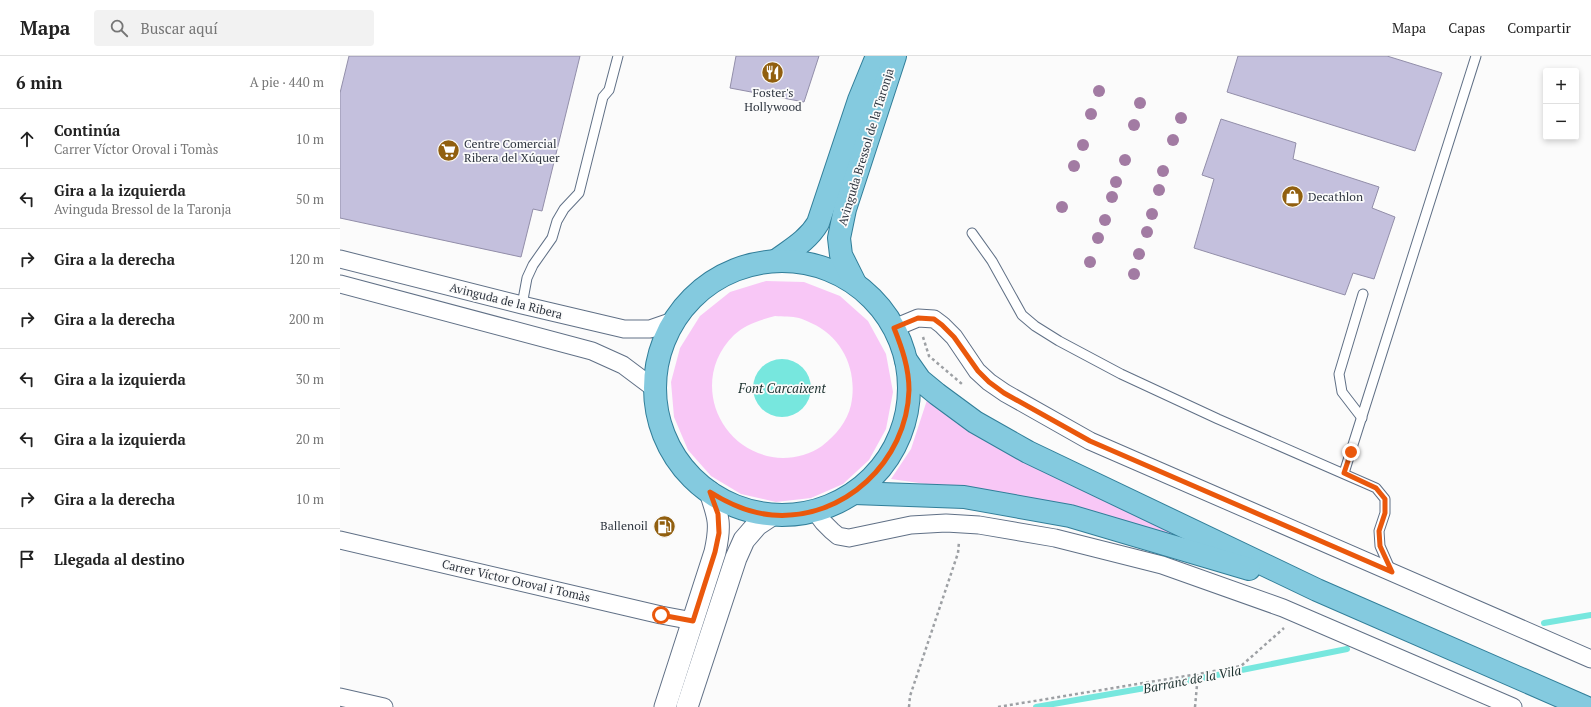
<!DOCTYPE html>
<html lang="es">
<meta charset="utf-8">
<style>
body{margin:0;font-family:"PT Serif",serif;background:#f2f2f2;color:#222}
.controls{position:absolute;right:12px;top:12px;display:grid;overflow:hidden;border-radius:4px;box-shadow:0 2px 6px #0003}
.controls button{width:36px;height:36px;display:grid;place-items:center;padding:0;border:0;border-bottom:1px solid #e0e0e0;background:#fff;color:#222;font:20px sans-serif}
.stop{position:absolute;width:12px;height:12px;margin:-9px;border:3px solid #ea580c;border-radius:50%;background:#fff}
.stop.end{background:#ea580c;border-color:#fff;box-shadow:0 1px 4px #0008}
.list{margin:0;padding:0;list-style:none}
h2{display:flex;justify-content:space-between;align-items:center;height:52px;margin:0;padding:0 16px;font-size:17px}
h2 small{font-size:13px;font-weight:400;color:#767676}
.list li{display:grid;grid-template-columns:26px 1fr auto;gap:12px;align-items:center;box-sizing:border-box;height:60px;padding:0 16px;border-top:1px solid #e0e0e0}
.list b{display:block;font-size:15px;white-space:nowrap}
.list p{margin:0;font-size:13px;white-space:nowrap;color:#767676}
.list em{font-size:13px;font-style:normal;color:#767676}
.icon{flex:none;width:22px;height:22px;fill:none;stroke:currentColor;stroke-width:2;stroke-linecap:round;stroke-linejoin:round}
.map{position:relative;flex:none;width:1251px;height:651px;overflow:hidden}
header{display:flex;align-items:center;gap:24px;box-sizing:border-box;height:56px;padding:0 20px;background:#fff;border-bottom:1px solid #e0e0e0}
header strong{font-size:19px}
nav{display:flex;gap:22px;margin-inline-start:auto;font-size:14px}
.search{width:280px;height:36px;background:#f2f2f2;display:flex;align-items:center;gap:10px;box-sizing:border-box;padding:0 14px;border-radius:4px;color:#767676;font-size:15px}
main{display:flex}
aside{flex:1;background:#fff}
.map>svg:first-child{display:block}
.green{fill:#f8c7f6;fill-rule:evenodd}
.water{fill:#77e7de}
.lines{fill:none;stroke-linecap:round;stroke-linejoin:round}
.stream{stroke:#77e7de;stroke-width:6}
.building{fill:#c4c0dd;stroke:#928ea9}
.service-casing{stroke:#607086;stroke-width:11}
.minor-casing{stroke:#607086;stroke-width:19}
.tertiary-casing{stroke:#607086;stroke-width:23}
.primary-casing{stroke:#317e99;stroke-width:24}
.path{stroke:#9da0a4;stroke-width:2.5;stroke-dasharray:3 3;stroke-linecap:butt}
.service{stroke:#fff;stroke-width:9}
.minor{stroke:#fff;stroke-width:17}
.tertiary{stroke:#fff;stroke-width:21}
.primary{stroke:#84cadf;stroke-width:22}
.tree{fill:#a27ba3}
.route{stroke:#ea580c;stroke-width:5}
.labels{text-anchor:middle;stroke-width:3.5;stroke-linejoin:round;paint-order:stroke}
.poi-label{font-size:12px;fill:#2e353f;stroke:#fbfbfb;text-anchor:start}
.street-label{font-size:12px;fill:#2e353f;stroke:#fbfbfb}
.water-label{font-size:13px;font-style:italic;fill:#1b302e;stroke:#fbfbfb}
</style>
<header>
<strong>Mapa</strong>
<div class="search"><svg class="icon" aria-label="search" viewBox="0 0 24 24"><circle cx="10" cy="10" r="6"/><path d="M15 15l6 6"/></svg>Buscar aquí</div>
<nav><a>Mapa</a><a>Capas</a><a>Compartir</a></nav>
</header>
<main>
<aside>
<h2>6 min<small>A pie · 440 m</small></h2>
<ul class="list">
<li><svg class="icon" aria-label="ahead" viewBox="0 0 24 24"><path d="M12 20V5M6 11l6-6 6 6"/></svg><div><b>Continúa</b><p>Carrer Víctor Oroval i Tomàs</p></div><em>10 m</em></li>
<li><svg class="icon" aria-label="left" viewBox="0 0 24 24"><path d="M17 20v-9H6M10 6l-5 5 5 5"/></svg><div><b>Gira a la izquierda</b><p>Avinguda Bressol de la Taronja</p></div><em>50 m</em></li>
<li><svg class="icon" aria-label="right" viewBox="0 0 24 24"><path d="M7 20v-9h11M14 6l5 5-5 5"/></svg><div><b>Gira a la derecha</b></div><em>120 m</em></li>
<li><svg class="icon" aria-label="right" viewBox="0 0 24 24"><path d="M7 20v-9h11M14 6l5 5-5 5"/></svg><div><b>Gira a la derecha</b></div><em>200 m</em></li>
<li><svg class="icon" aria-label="left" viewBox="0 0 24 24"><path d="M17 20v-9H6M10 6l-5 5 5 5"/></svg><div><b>Gira a la izquierda</b></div><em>30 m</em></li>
<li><svg class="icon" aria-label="left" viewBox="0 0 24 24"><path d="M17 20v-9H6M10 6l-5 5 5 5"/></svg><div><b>Gira a la izquierda</b></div><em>20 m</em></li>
<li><svg class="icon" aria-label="right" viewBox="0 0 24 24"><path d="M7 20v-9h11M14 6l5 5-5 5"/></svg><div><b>Gira a la derecha</b></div><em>10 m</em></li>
<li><svg class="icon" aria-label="arrive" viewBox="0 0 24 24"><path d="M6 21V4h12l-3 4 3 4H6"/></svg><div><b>Llegada al destino</b></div></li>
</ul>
</aside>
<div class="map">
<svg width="1251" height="651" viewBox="0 0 1251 651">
<rect width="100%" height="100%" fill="#fbfbfb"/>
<g class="green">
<path d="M426,225l38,1 36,14 28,25 18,33 7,38 -7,37 -17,31 -26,24 -32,14 -35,4 -35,-8 -30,-18 -23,-26 -14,-33 -3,-35 9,-34 20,-32 30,-24zM435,260c8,1 17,0 24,2 4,1 8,3 12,5 32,14 47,48 40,82 -4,17 -15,30 -29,41 -11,8 -26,12 -39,12 -64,-2 -95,-78 -49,-123 12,-11 27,-15 41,-19z"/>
<path d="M587,344l85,56 175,83 -184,-44 -112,-16 20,-30z"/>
</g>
<circle class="water" cx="442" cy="332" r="29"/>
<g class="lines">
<g class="stream">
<path d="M1204,567l47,-8"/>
<path d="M696,651l161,-28 150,-30"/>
</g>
</g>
<g class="building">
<path d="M9,0h231l-38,155 -9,-2 -12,48 -181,-39v-125z"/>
<path d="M396,0h83l-15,46 -74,-14z"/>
<path d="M898,0h149l55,17 -27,78 -188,-59z"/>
<path d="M881,63l75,24 -3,16 86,28 -7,21 23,9 -21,62 -21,-6 -8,22 -151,-47 20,-69 -12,-4z"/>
</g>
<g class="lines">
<defs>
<g id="service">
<path d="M632,177l20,28 30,54 13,11 24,15 62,33 97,45 158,69 9,11v14l-6,18 1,15 11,25"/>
<path d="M182,249l5,-27 6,-13 19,-27 5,-17 7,-12 15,-16 24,-96 6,-7 9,-34"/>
<path d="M1022,362l-20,-26 -3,-18 24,-80"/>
<path d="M1004,417l132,-417"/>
</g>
<g id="minor">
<path d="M0,203l182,46 102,24h26l23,-8"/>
<path d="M0,228l252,67 31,14 32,24"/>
<path d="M554,272l24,-10 16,1 8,6 12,12 23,34 12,11 16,11 85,48 501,218"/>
<path d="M475,455l8,11 9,9 6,5 11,2 62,-13 35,-2 33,2 76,13 107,27 121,43 230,99"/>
<path d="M0,484l321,75 32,6"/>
<path d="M0,641l44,10"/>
</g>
<g id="tertiary">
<path d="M325,651l50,-155c6,-27 4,-34 -5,-60"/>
<path d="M347,651l49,-149 8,-18 13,-15 15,-10"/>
</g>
<g id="primary">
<path d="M437,204c15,-11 31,-20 41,-37l41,-123 18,-44"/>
<circle cx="442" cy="332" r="127"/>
<path d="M515,227l-14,-28 -2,-17 6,-29 50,-153"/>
<path d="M566,304l14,20 17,14 38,28 53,30 289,138 268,117"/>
<path d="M514,437l110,4 106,19 179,53"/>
</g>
</defs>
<use href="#service" class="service-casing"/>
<use href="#minor" class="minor-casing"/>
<use href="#tertiary" class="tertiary-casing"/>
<use href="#primary" class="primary-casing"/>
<g class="path">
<path d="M583,281l6,19 33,28"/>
<path d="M569,651l1,-11 48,-143 1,-11"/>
<path d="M658,651l200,-33"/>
<path d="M855,651l3,-33 43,-8 43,-38"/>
</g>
<use href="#service" class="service"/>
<use href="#minor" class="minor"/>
<use href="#tertiary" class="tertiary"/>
<use href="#primary" class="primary"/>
</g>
<g class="tree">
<circle cx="759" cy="35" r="6"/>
<circle cx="800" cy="47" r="6"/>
<circle cx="751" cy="58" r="6"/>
<circle cx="841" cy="62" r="6"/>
<circle cx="794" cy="69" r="6"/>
<circle cx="833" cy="84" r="6"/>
<circle cx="743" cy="89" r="6"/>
<circle cx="785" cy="104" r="6"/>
<circle cx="734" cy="110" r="6"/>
<circle cx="823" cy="115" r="6"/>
<circle cx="776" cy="126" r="6"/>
<circle cx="819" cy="134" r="6"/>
<circle cx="772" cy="141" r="6"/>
<circle cx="722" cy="151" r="6"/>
<circle cx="812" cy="158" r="6"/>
<circle cx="765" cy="164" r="6"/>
<circle cx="807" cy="176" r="6"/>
<circle cx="758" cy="182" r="6"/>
<circle cx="799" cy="198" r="6"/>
<circle cx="750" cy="206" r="6"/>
<circle cx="794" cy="218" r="6"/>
</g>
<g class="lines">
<path class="route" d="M321,559l32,6 22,-69 4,-19 -1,-19 -8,-22c19,12 39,21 62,23 72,6 135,-54 137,-125 0,-22 -7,-42 -15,-62l24,-10 16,1 8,6 12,12 24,34 11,11 15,11 86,48 302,131 -12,-26 -1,-15 6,-18v-14l-9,-11 -32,-15 7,-21"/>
</g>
<defs>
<symbol id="restaurant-disc" viewBox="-11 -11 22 22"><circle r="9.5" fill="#915f0f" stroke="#fbfbfb"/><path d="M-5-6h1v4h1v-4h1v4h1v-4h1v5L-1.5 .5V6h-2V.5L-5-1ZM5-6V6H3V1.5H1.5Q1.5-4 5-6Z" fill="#fff"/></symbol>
<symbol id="supermarket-disc" viewBox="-11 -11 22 22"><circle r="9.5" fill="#915f0f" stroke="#fbfbfb"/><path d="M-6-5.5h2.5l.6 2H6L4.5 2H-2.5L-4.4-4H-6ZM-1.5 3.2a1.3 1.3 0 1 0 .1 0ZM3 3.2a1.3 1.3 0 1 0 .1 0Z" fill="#fff"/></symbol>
<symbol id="shop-disc" viewBox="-11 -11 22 22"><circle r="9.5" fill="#915f0f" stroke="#fbfbfb"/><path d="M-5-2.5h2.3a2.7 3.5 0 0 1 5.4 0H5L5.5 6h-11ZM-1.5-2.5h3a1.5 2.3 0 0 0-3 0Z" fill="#fff"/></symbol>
<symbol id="fuel-disc" viewBox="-11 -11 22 22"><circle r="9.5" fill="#915f0f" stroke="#fbfbfb"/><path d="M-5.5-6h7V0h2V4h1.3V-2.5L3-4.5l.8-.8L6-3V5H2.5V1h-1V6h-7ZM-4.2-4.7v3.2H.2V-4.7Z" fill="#fff"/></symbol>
</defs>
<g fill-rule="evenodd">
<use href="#restaurant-disc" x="420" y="4" width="25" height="25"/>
<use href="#supermarket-disc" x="96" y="82" width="25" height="25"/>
<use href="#shop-disc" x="940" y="128" width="25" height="25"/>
<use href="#fuel-disc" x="312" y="458" width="25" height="25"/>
</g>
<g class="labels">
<g class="poi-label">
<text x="433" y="41" text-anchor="middle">Foster's<tspan x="433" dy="14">Hollywood</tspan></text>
<text x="124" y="92">Centre Comercial<tspan x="124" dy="14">Ribera del Xúquer</tspan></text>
<text x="968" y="145">Decathlon</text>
<text x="308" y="474" text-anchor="end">Ballenoil</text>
</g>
<g class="street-label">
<text transform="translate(526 91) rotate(-73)" y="4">Avinguda Bressol de la Taronja</text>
<text transform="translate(166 245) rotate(14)" y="4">Avinguda de la Ribera</text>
<text transform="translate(176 525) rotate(13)" y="4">Carrer Víctor Oroval i Tomàs</text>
</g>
<g class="water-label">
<text x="442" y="337">Font Carcaixent</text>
<text transform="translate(852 623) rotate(-11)" y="5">Barranc de la Vila</text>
</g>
</g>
</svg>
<div class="controls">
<button>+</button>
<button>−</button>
</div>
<div class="stop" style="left:321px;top:559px"></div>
<div class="stop end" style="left:1011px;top:396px"></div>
</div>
</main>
